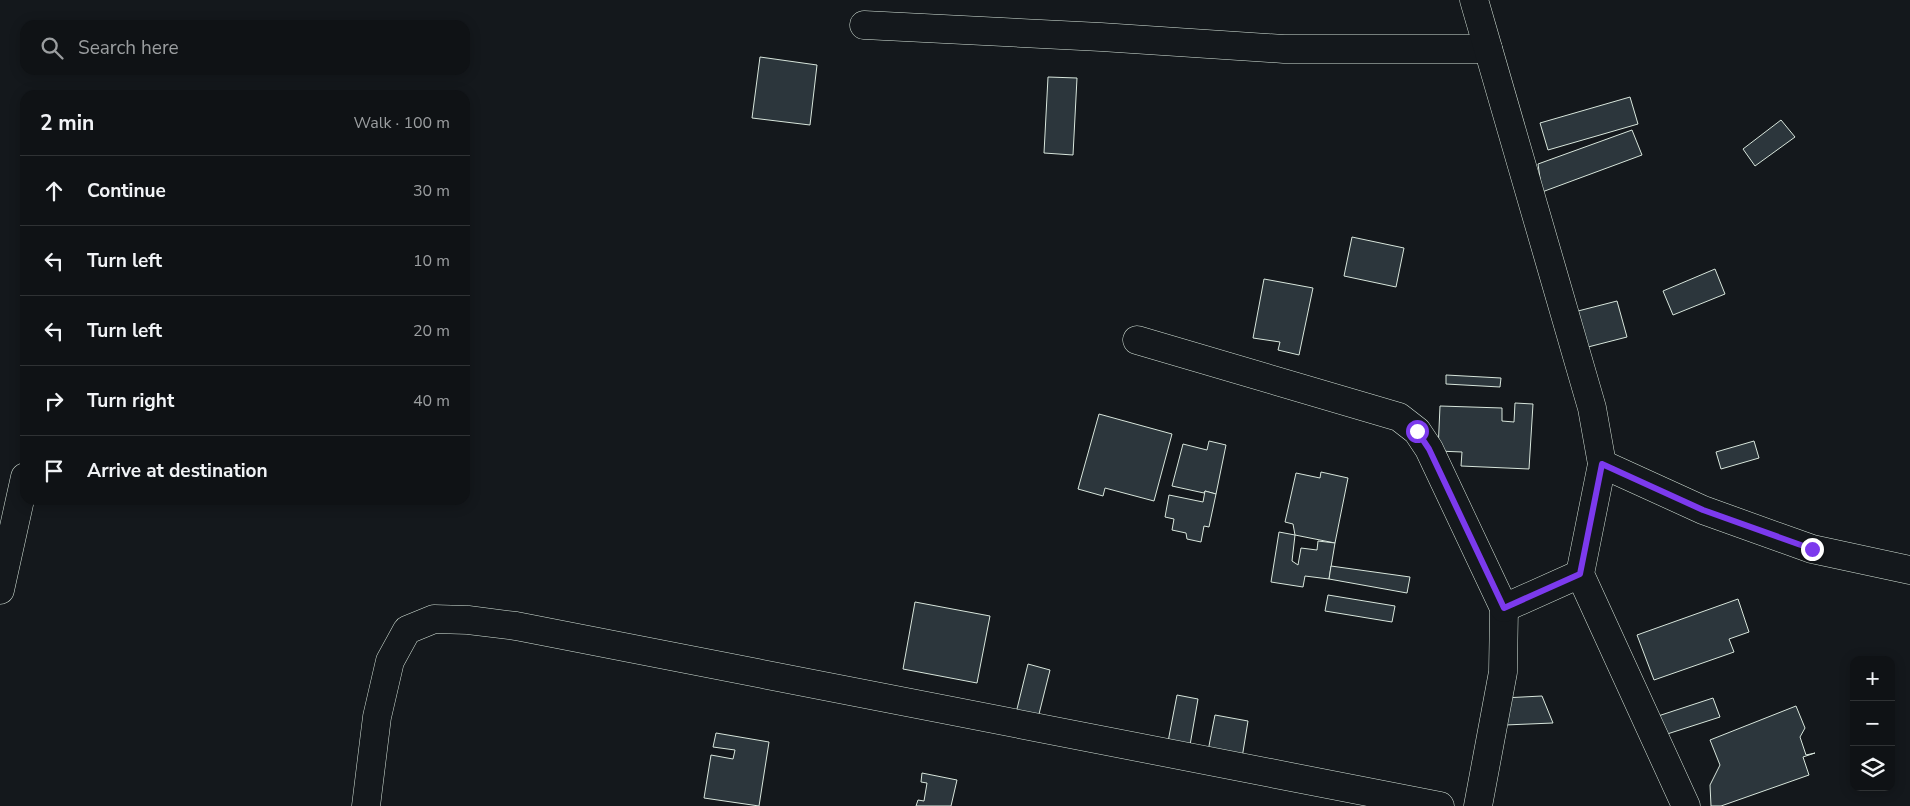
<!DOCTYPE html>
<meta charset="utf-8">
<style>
body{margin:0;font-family:"Nunito Sans",sans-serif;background:#181b1e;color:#f1f3f6}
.controls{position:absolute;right:15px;bottom:15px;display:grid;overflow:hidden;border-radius:10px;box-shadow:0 2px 12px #0003}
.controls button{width:45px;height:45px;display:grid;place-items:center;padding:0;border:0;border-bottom:1px solid #2f3234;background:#0f1215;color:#f1f3f6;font:25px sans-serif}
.stop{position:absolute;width:15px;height:15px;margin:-11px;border:4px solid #7c3aed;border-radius:50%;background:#fff}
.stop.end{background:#7c3aed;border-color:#fff;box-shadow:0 1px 5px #0008}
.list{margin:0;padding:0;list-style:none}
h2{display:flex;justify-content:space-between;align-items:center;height:65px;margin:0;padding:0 20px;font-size:21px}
h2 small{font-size:16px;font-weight:400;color:#9b9ea0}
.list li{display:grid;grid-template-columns:32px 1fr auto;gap:15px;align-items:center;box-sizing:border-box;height:70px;padding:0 20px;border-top:1px solid #2f3234}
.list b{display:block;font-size:19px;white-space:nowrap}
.list em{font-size:16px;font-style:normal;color:#9b9ea0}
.icon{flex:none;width:28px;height:28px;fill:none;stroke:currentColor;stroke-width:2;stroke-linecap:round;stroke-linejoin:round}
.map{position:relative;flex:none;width:1910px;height:806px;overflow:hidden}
.search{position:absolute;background:#0f1215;box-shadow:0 2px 12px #0003;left:20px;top:20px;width:450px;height:55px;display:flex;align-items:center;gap:12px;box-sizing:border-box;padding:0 18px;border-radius:15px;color:#9b9ea0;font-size:19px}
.panel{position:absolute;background:#0f1215;box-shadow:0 2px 12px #0003;left:20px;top:90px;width:450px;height:415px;border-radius:15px}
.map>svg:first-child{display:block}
.building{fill:#2c363c;stroke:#d8e6dc}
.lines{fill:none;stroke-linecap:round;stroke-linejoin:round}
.street-casing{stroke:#d8e6dc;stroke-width:29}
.secondary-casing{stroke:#d8e6dc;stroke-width:29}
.street{stroke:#14181c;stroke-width:28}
.secondary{stroke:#14181c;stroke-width:28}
.route{stroke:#7c3aed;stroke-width:6}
</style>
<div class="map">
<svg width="1910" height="806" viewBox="0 0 1910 806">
<rect width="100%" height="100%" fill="#14181c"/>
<g class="building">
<path d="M760,57l57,8 -7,60 -58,-7z"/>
<path d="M1048,77l29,1 -4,77 -29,-2z"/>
<path d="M1630,97l8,27 -90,26 -8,-27z"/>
<path d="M1781,120l14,17 -40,29 -12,-17z"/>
<path d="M1632,130l10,25 -100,37 -4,-28z"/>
<path d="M1352,237l52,11 -8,39 -52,-11z"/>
<path d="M1715,269l10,25 -52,21 -10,-24z"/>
<path d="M1264,279l49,9 -14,67 -21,-5 2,-8 -27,-4z"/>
<path d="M1617,301l10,36 -39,10 -10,-36z"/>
<path d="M1446,375l55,3 -1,9 -54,-3z"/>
<path d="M1515,403l18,1 -4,65 -68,-3 1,-14 -24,-1 2,-45 62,2v13l12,1z"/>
<path d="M1099,414l73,20 -18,67 -49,-13 -2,8 -25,-7z"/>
<path d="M1209,441l17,4 -10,49 -11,-3 -1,2 -32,-7 11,-42 24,6z"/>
<path d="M1754,441l5,17 -38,11 -5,-17z"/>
<path d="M1321,472l27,6 -13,65 -40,-8 -2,-11 -8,-2 11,-49 24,5z"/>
<path d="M1205,491l11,3 -7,33 -5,-1 -3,16 -14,-3 -1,-6 -14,-3 2,-11 -9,-2 4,-22 34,7z"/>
<path d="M1279,532l16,3 -3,26 6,4 3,-17 16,2 1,-9 17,2 -6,36 -24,-3 -2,11 -32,-5z"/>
<path d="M1331,566l79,11 -3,16 -78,-14z"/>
<path d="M1328,595l67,11 -3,16 -67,-11z"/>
<path d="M1738,599l11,33 -20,7 5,13 -80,28 -17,-45z"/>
<path d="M915,602l75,14 -13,67 -74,-14z"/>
<path d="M1028,664l22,6 -12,48 -22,-5z"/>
<path d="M1177,695l21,4 -9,52 -22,-4z"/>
<path d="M1542,696l11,27 -48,2 -2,-27z"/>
<path d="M1713,698l7,19 -59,19 -6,-19z"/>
<path d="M1796,706l9,22 -5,9 6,18 9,-2 -12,4 6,18 -88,31h-10l-1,-21 10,-20 -10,-25z"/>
<path d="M1215,715l33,6 -6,37 -34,-7z"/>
<path d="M716,733l53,9 -10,64 -55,-8 7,-43 22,4 2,-9 -22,-3z"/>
<path d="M922,773l35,7 -6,26h-35l2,-6 6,1 3,-18 -6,-1z"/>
</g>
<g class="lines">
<defs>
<g id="street">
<path d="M864,25l237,12 183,12h204"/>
<path d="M1137,340l262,77 18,14 12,18 75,159 -1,64 -25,134"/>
<path d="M1602,464l101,46 109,39 98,21"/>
<path d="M0,590l25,-113"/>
<path d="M1504,608l76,-34"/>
<path d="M366,806l11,-89 13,-56 17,-31 27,-11 34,1 48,6 924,180"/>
</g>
<path id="secondary" d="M1474,0l118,408 10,56 -22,110 106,232"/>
</defs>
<use href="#street" class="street-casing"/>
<use href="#secondary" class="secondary-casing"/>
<use href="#street" class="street"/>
<use href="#secondary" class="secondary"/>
</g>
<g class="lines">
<path class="route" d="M1417,431l12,18 75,159 76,-34 22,-110 101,46 109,39"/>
</g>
</svg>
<div class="controls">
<button>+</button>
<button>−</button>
<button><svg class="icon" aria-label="layers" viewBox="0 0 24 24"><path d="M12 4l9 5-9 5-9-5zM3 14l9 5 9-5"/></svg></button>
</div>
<div class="stop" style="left:1417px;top:431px"></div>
<div class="stop end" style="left:1812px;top:549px"></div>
<div class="search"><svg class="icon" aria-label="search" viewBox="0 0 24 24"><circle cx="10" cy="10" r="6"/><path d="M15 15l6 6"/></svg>Search here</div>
<section class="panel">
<h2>2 min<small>Walk · 100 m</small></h2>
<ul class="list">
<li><svg class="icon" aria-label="ahead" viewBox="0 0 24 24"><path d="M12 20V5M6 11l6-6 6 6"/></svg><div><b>Continue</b></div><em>30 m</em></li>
<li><svg class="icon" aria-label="left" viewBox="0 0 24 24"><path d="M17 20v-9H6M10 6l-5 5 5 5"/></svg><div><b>Turn left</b></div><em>10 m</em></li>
<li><svg class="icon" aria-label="left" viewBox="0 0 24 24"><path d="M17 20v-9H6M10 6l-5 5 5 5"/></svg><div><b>Turn left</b></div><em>20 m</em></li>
<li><svg class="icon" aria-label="right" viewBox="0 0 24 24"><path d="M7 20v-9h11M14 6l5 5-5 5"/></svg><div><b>Turn right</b></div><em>40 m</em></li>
<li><svg class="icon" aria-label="arrive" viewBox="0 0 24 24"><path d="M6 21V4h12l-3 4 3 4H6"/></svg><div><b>Arrive at destination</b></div></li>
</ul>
</section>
</div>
